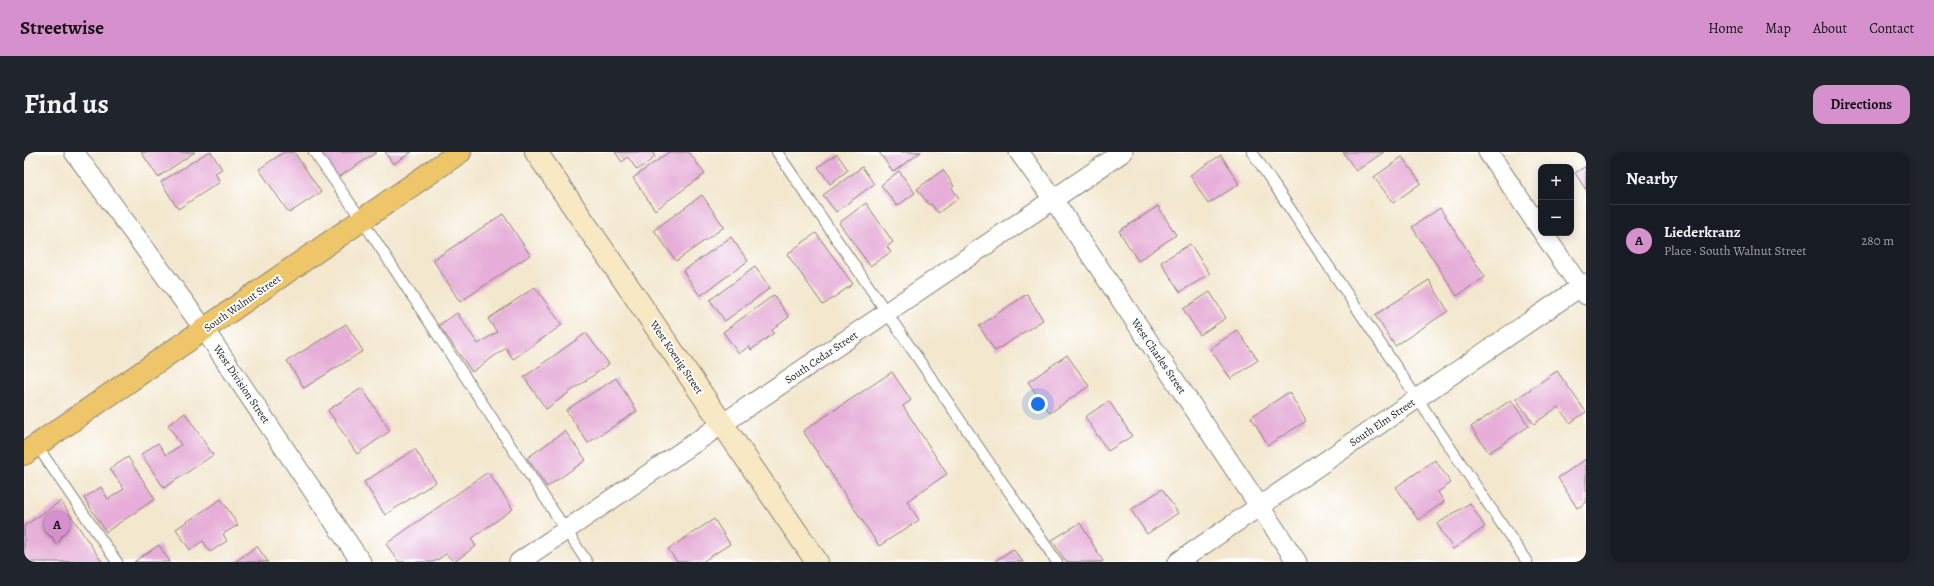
<!DOCTYPE html>
<meta charset="utf-8">
<style>
body{margin:0;font-family:Alegreya,serif;background:#20242c;color:#f1f3f6}
.controls{position:absolute;right:12px;top:12px;display:grid;overflow:hidden;border-radius:8px;box-shadow:0 2px 10px #0003}
.controls button{width:36px;height:36px;display:grid;place-items:center;padding:0;border:0;border-bottom:1px solid #363941;background:#171b24;color:#f1f3f6;font:20px sans-serif}
.you{position:absolute;left:1014px;top:252px;width:14px;height:14px;margin:-10px;border:3px solid #fff;border-radius:50%;background:#1a73e8;box-shadow:0 0 0 6px #1a73e833}
.badge{display:grid;place-items:center;width:26px;height:26px;border-radius:50%;background:#d690ce;color:#111;font-size:13px;font-weight:700}
.pin{position:absolute;translate:-50% -33px;filter:drop-shadow(0 1px 2px #0008)}
.pin::after{content:'';position:absolute;top:21px;width:14px;height:12px;background:inherit;clip-path:polygon(0 0,100% 0,50% 100%)}
.list{margin:0;padding:0;list-style:none}
h2{display:flex;justify-content:space-between;align-items:center;height:52px;margin:0;padding:0 16px;font-size:17px}
h2 small{font-size:13px;font-weight:400;color:#9ea1a6}
.list li{display:grid;grid-template-columns:26px 1fr auto;gap:12px;align-items:center;box-sizing:border-box;height:72px;padding:0 16px;border-top:1px solid #363941}
.list b{display:block;font-size:15px;white-space:nowrap}
.list p{margin:0;font-size:13px;white-space:nowrap;color:#9ea1a6}
.list em{font-size:13px;font-style:normal;color:#9ea1a6}
.map{position:relative;flex:none;width:1562px;height:410px;overflow:hidden;border-radius:12px}
header{display:flex;align-items:center;gap:24px;box-sizing:border-box;height:56px;padding:0 20px;background:#d690ce;color:#111}
header strong{font-size:19px}
nav{display:flex;gap:22px;margin-inline-start:auto;font-size:14px}
.intro{display:flex;align-items:center;justify-content:space-between;box-sizing:border-box;height:96px;padding:0 24px}
h1{margin:0;font-size:28px}
.button{padding:10px 18px;border-radius:12px;background:#d690ce;color:#111;font-size:14px;font-weight:700}
main{display:flex;gap:24px;padding:0 24px}
aside{flex:1;background:#171b24;border-radius:12px;box-shadow:0 2px 10px #0003}
.map>svg:first-child{display:block}
.building{fill:#e6aed8}
.lines{fill:none;stroke-linecap:round;stroke-linejoin:round}
.lane-casing{stroke:#888275;stroke-width:12}
.street-casing{stroke:#888275;stroke-width:21}
.secondary-casing{stroke:#888275;stroke-width:24}
.primary-casing{stroke:#888275;stroke-width:24}
.lane{stroke:#fff;stroke-width:10}
.street{stroke:#fff;stroke-width:19}
.secondary{stroke:#f8e8c3;stroke-width:22}
.primary{stroke:#eec569;stroke-width:22}
.labels{text-anchor:middle;stroke-width:4;stroke-linejoin:round;paint-order:stroke}
.street-label{font-size:11px;fill:#1c1c1c;stroke:#fff}
</style>
<header>
<strong>Streetwise</strong>
<nav><a>Home</a><a>Map</a><a>About</a><a>Contact</a></nav>
</header>
<div class="intro"><h1>Find us</h1><a class="button">Directions</a></div>
<main>
<div class="map">
<svg width="1562" height="410" viewBox="0 0 1562 410">
<rect width="100%" height="100%" fill="#fff"/>
<filter id="ink" filterUnits="userSpaceOnUse"><feTurbulence type="fractalNoise" baseFrequency=".025" numOctaves="2"/><feDisplacementMap in="SourceGraphic" scale="8" xChannelSelector="R" yChannelSelector="G"/><feConvolveMatrix kernelMatrix="1 2 1 2 8 2 1 2 1" color-interpolation-filters="sRGB"/></filter>
<filter id="wash" filterUnits="userSpaceOnUse"><feTurbulence type="fractalNoise" baseFrequency=".012" numOctaves="4" result="noise"/><feDisplacementMap in="SourceGraphic" scale="16" xChannelSelector="R" yChannelSelector="G"/><feGaussianBlur stdDeviation="0.9" result="paint"/><feColorMatrix in="noise" values="0 0 0 0 0 0 0 0 0 0 0 0 0 0 0 0 0 1.4 0 .05"/><feComposite in="paint" operator="in"/></filter>
<g filter="url(#wash)">
<rect width="100%" height="100%" fill="#f3e7ce"/>
<g id="blocks">
<g class="building">
<path d="M117,0h54l-37,25z"/>
<path d="M184,0h3l11,17 -7,4 5,9 -42,27 -17,-27z"/>
<path d="M260,0h10l27,40 -32,21 -30,-44z"/>
<path d="M294,0h59l-41,27z"/>
<path d="M361,0h27l-19,12z"/>
<path d="M591,0h37l3,5 -18,13 -9,-13 -6,5z"/>
<path d="M645,0h20l16,22 -50,36 -22,-32z"/>
<path d="M855,0h42l-28,20z"/>
<path d="M1319,0h41l-28,19z"/>
<path d="M813,2l11,16 -18,14 -12,-17z"/>
<path d="M1197,3l18,29 -31,20 -18,-29z"/>
<path d="M1378,5l19,26 -28,20 -19,-26z"/>
<path d="M1562,14v24l-11,-17z"/>
<path d="M838,15l12,17 -38,28 -13,-17z"/>
<path d="M919,18l11,16 -2,2 7,10 -21,15 -7,-9 -2,1 -12,-16z"/>
<path d="M875,19l16,22 -18,13 -16,-21z"/>
<path d="M678,43l22,32 -48,34 -22,-31z"/>
<path d="M842,51l27,39 -6,5 4,5 -21,14 -31,-43z"/>
<path d="M1134,54l18,29 -38,26 -19,-30z"/>
<path d="M1416,56l45,69 -28,19 -45,-69z"/>
<path d="M479,62l27,41 -70,47 -27,-42z"/>
<path d="M792,81l37,51 -30,21 -36,-51z"/>
<path d="M707,85l17,24 -48,35 -17,-25z"/>
<path d="M1166,92l20,30 -30,18 -19,-30z"/>
<path d="M731,115l15,21 -45,33 -15,-21z"/>
<path d="M1405,128l19,31 -53,35 -20,-31z"/>
<path d="M511,135l27,38 -49,34 -7,-11 -34,24 -33,-47 18,-12 21,31 19,-12 -9,-13z"/>
<path d="M1186,140l16,26 -26,17 -17,-26z"/>
<path d="M1003,142l16,26 -48,31 -16,-25z"/>
<path d="M750,143l15,22 -17,13 2,3 -23,17 -2,-4 -10,8 -16,-22z"/>
<path d="M322,172l17,27 -59,37 -17,-27z"/>
<path d="M1213,178l21,30 -27,19 -21,-30z"/>
<path d="M562,181l23,31 -63,45 -22,-32z"/>
<path d="M1043,203l22,31 -39,27 -22,-31z"/>
<path d="M1533,219l29,41 -16,11 -12,-16 -24,17 -18,-25z"/>
<path d="M868,220l19,28 -8,6 44,68 -40,27 12,19 -40,26 -76,-115z"/>
<path d="M592,226l21,33 -49,32 -22,-33z"/>
<path d="M338,236l28,43 -33,23 -29,-44z"/>
<path d="M1265,240l17,29 -38,24 -17,-28z"/>
<path d="M1487,248l18,26 -40,27 -18,-26z"/>
<path d="M1085,249l23,35 -24,15 -23,-34z"/>
<path d="M161,261l28,42 -49,33 -23,-34 17,-11 8,12 15,-10 -13,-20z"/>
<path d="M541,279l21,29 -39,27 -20,-29z"/>
<path d="M391,297l21,33 -51,33 -21,-33z"/>
<path d="M104,305l27,42 -49,33 -22,-34 17,-11 7,12 16,-10 -14,-20z"/>
<path d="M1562,307v44l-9,5 -19,-30z"/>
<path d="M1411,308l16,23 -13,9 6,10 -26,18 -22,-33z"/>
<path d="M464,320l25,37 -42,30 5,7 -22,16 -8,-8 -12,8h-35l-13,-18z"/>
<path d="M1138,337l16,24 -31,21 -16,-24z"/>
<path d="M197,347l17,26 -15,9 4,7 -17,11 -7,-11 -13,9 -14,-21z"/>
<path d="M37,349l41,61h-78v-36z"/>
<path d="M1446,351l15,24 -32,22 -16,-25z"/>
<path d="M690,367l16,25 -28,18h-25l-9,-13z"/>
<path d="M1056,371l23,38 -1,1h-36l-14,-22z"/>
<path d="M135,393l11,17h-36z"/>
<path d="M233,394l11,16h-33z"/>
<path d="M989,397l10,13h-29z"/>
</g>
</g>
</g>
<g filter="url(#ink)">
<use href="#blocks" fill-opacity="0" stroke="#888275" stroke-width="1"/>
<g class="lines">
<defs>
<g id="lane">
<path d="M290,0l48,68 225,342"/>
<path d="M753,0l280,410"/>
<path d="M1228,0l275,410"/>
<path d="M13,294l80,116"/>
</g>
<g id="street">
<path d="M50,0l130,177 157,233"/>
<path d="M995,0l34,47 244,363"/>
<path d="M1464,0l53,78"/>
<path d="M1519,81l43,62"/>
<path d="M495,410l604,-410"/>
<path d="M1154,410l408,-279"/>
</g>
<path id="secondary" d="M512,0l281,410"/>
<path id="primary" d="M0,302l436,-302"/>
</defs>
<use href="#lane" class="lane-casing"/>
<use href="#street" class="street-casing"/>
<use href="#secondary" class="secondary-casing"/>
<use href="#primary" class="primary-casing"/>
<use href="#lane" class="lane"/>
<use href="#street" class="street"/>
<use href="#secondary" class="secondary"/>
<use href="#primary" class="primary"/>
</g>
</g>
<g class="labels">
<g class="street-label">
<text transform="translate(218 151) rotate(-35)" y="4">South Walnut Street</text>
<text transform="translate(1135 204) rotate(56)" y="4">West Charles Street</text>
<text transform="translate(653 205) rotate(56)" y="4">West Koenig Street</text>
<text transform="translate(797 205) rotate(-34)" y="4">South Cedar Street</text>
<text transform="translate(218 232) rotate(56)" y="4">West Division Street</text>
<text transform="translate(1358 270) rotate(-34)" y="4">South Elm Street</text>
</g>
</g>
</svg>
<div class="controls">
<button>+</button>
<button>−</button>
</div>
<div class="you"></div>
<div class="pin badge" style="left:33px;top:392px">A</div>
</div>
<aside>
<h2>Nearby<small></small></h2>
<ul class="list">
<li><span class="badge">A</span><div><b>Liederkranz</b><p>Place · South Walnut Street</p></div><em>280 m</em></li>
</ul>
</aside>
</main>
